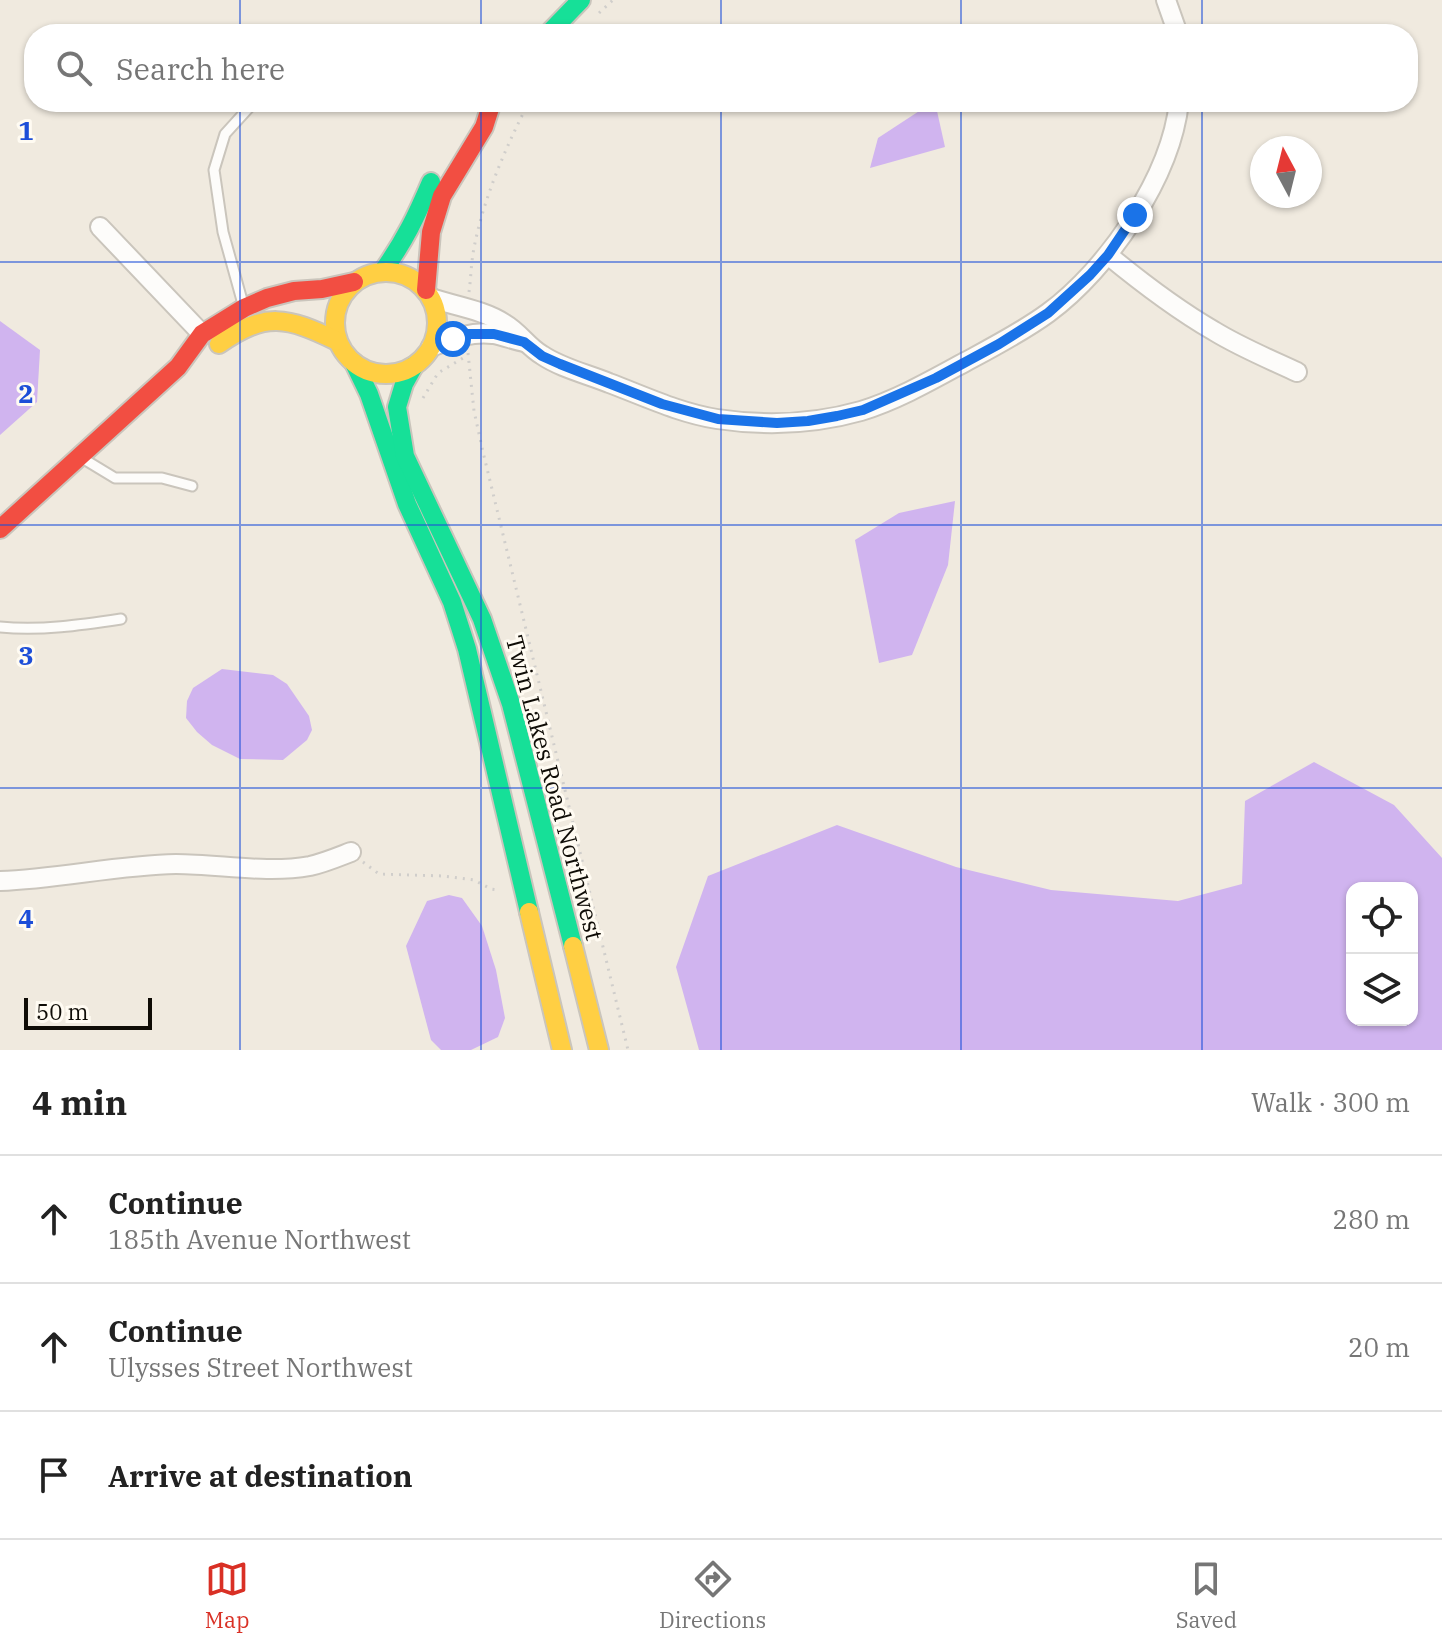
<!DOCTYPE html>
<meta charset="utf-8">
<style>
body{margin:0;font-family:"IBM Plex Serif",serif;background:#f2f2f2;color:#222}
.controls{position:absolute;right:24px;bottom:24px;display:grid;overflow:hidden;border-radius:16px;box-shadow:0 2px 6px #0004}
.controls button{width:72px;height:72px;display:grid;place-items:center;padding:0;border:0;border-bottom:2px solid #e0e0e0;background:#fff;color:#222;font:40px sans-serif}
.compass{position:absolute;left:1250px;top:136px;width:72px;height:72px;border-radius:50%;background:#fff;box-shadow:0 2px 6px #0004;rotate:353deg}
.scale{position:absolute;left:24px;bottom:20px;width:128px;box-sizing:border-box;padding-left:8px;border:4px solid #0f0c06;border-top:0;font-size:22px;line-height:28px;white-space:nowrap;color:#0f0c06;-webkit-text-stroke:6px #fffbf2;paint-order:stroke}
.stop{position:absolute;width:24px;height:24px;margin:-18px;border:6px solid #1a73e8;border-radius:50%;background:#fff}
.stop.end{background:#1a73e8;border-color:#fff;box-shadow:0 2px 8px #0008}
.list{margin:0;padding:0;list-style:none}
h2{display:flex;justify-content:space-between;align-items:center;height:104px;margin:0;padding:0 32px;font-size:34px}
h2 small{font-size:26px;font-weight:400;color:#767676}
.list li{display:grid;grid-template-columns:52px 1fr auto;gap:24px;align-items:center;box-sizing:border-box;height:128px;padding:0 32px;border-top:2px solid #e0e0e0}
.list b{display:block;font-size:30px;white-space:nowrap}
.list p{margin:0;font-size:26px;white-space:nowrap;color:#767676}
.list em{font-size:26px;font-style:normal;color:#767676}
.icon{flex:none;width:44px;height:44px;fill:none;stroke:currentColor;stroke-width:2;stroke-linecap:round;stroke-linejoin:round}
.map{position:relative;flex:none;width:1442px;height:1050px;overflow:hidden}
.search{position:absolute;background:#fff;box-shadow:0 2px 6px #0004;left:24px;right:24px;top:24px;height:88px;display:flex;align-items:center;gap:20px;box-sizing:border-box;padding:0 28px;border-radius:32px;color:#767676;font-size:30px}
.sheet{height:488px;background:#fff}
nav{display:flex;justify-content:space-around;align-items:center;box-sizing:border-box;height:112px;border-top:2px solid #e0e0e0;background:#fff;font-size:22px;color:#767676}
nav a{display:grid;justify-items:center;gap:4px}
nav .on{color:#d93025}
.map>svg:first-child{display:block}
.water{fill:#d0b4ef;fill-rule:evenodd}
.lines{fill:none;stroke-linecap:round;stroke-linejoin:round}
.lane-casing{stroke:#cac5bc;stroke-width:13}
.street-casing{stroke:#cac5bc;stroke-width:22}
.fast-casing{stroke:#cac5bc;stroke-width:22}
.slow-casing{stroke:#cac5bc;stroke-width:22}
.jam-casing{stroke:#cac5bc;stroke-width:22}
.path{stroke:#d0cecb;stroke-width:3;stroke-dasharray:2 6;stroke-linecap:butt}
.lane{stroke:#fdfcfa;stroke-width:9}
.street{stroke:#fdfcfa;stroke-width:18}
.fast{stroke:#16e098;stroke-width:18}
.slow{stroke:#ffcf43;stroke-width:18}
.jam{stroke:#f24e42;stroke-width:18}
.route{stroke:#1a73e8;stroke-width:10}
.grid{fill:none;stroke:#1d4ed8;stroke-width:2;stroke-opacity:0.55}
.labels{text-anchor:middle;stroke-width:6;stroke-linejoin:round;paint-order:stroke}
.street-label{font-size:24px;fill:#0f0c06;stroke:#fffbf2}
.grid-label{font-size:26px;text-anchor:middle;font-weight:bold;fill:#1d4ed8;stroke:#fffbf2;stroke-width:6;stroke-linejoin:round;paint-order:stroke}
</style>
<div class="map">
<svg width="1442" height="1050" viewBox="0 0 1442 1050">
<rect width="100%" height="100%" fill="#f0eadf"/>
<g class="water">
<path d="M933,102h2l10,45 -75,21 8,-30z"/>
<path d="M0,321l40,29 -3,52 -37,33z"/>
<path d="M955,501l-7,64 -36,90 -33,8 -24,-123 44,-27z"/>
<path d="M222,669l51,6 14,9 22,32 3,14 -5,10 -24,20 -43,-1 -28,-14 -15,-13 -11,-14 1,-17 6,-13z"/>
<path d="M1314,762l80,43 48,53v192h-743l-23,-83 32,-91 129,-51 119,42 95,23 127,11 64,-17 3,-83zM1352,888h60v132h-60z"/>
<path d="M449,895l13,3 20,28 14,44 9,48 -7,19 -27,13h-30l-10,-10 -25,-94 21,-45z"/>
</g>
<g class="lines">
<defs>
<g id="lane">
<path d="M243,304l-20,-72 -9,-62 11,-36 29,-32"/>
<path d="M82,458l33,20h47l30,8"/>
<path d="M0,627c41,4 81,-2 121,-8"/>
</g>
<g id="street">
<path d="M1166,0l12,34"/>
<path d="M100,227l102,107"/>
<path d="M1108,255c34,28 68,54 106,76 26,16 55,28 83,41"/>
<path d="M431,298c24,8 53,12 74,26 14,8 23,23 37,31 19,13 45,19 67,28 35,13 70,30 108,36 47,7 98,5 144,-8 36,-11 71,-31 104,-49 28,-15 57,-30 83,-49 60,-44 123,-136 131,-211"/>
<path d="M431,347c21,-8 40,-16 62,-13 11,2 21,6 31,8"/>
<path d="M0,881c59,-2 117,-16 176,-17 44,0 90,10 134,2 14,-3 28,-9 41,-14"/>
</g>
<g id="fast">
<path d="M548,34l33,-34"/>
<path d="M383,271c22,-31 33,-54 48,-89"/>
<path d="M354,363l15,31 38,110 45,98 15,47 62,263"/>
<path d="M414,366l-10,18 -7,23 8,49 77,163 29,85 62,242"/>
</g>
<g id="slow">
<circle cx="386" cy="323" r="51"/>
<path d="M219,344c47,-33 68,-27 118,-3"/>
<path d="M529,912l33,138"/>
<path d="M573,946l26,104"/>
</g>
<g id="jam">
<path d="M426,290l5,-58 11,-36 42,-69 8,-25"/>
<path d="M0,529l178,-162 24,-33 42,-26 23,-10 27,-7 28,-2 32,-7"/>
</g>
</defs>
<use href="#lane" class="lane-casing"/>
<use href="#street" class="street-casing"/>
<use href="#fast" class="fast-casing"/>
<use href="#slow" class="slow-casing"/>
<use href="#jam" class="jam-casing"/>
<g class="path">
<path d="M599,13l14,-13"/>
<path d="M469,292c2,-14 2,-29 5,-44 9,-48 32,-102 55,-146"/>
<path d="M468,353l6,58 9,41 145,598"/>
<path d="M423,398l15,-25 30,-18"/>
<path d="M363,862l16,12 64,2 31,4 17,9 8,1"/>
</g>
<use href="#lane" class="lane"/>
<use href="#street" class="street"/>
<use href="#fast" class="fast"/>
<use href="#slow" class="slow"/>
<use href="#jam" class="jam"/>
</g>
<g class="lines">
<path class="route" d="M453,339l14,-5h27l30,8 18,14 18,8 102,40 56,15 59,4 31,-2 29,-5 26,-6 73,-32 63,-34 49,-31 42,-38 18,-20 27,-40"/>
</g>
<path class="grid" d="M240,0v34M481,0v34M721,0v34M961,0v34M1202,0v34M240,102v948M481,102v948M721,102v948M961,102v948M1202,102v948M0,262h1442M0,525h1442M0,788h1442"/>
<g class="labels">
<g class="street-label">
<text transform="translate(554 788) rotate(75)" y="8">Twin Lakes Road Northwest</text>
</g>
</g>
<g class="grid-label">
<text x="26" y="140">1</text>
<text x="26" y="403">2</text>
<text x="26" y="665">3</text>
<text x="26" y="928">4</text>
</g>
</svg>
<div class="controls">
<button><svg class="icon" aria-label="locate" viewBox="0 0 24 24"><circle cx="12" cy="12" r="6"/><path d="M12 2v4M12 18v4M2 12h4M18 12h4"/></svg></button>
<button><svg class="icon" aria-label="layers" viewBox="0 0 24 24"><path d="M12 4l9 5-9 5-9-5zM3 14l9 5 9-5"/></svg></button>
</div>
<svg class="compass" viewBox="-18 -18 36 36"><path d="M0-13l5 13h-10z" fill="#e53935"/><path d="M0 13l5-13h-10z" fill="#767676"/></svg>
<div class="scale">50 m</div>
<div class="stop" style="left:453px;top:339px"></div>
<div class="stop end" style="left:1135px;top:215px"></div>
<div class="search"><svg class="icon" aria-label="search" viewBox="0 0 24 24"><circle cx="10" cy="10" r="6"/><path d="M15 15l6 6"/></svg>Search here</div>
</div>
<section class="sheet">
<h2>4 min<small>Walk · 300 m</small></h2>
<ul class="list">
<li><svg class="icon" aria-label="ahead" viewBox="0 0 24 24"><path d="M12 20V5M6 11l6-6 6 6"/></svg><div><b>Continue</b><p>185th Avenue Northwest</p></div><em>280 m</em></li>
<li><svg class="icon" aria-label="ahead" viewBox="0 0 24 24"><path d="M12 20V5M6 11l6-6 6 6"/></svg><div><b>Continue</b><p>Ulysses Street Northwest</p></div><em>20 m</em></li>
<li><svg class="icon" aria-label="arrive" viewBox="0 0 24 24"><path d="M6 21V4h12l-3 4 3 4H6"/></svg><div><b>Arrive at destination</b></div></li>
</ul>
</section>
<nav>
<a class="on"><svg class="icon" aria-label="map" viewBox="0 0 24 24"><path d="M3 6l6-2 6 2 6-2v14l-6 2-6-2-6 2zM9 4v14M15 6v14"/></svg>Map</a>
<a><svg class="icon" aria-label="directions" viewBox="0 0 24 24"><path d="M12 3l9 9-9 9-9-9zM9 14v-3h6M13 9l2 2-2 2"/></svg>Directions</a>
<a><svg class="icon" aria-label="saved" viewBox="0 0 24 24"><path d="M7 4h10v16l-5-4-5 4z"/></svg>Saved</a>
</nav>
